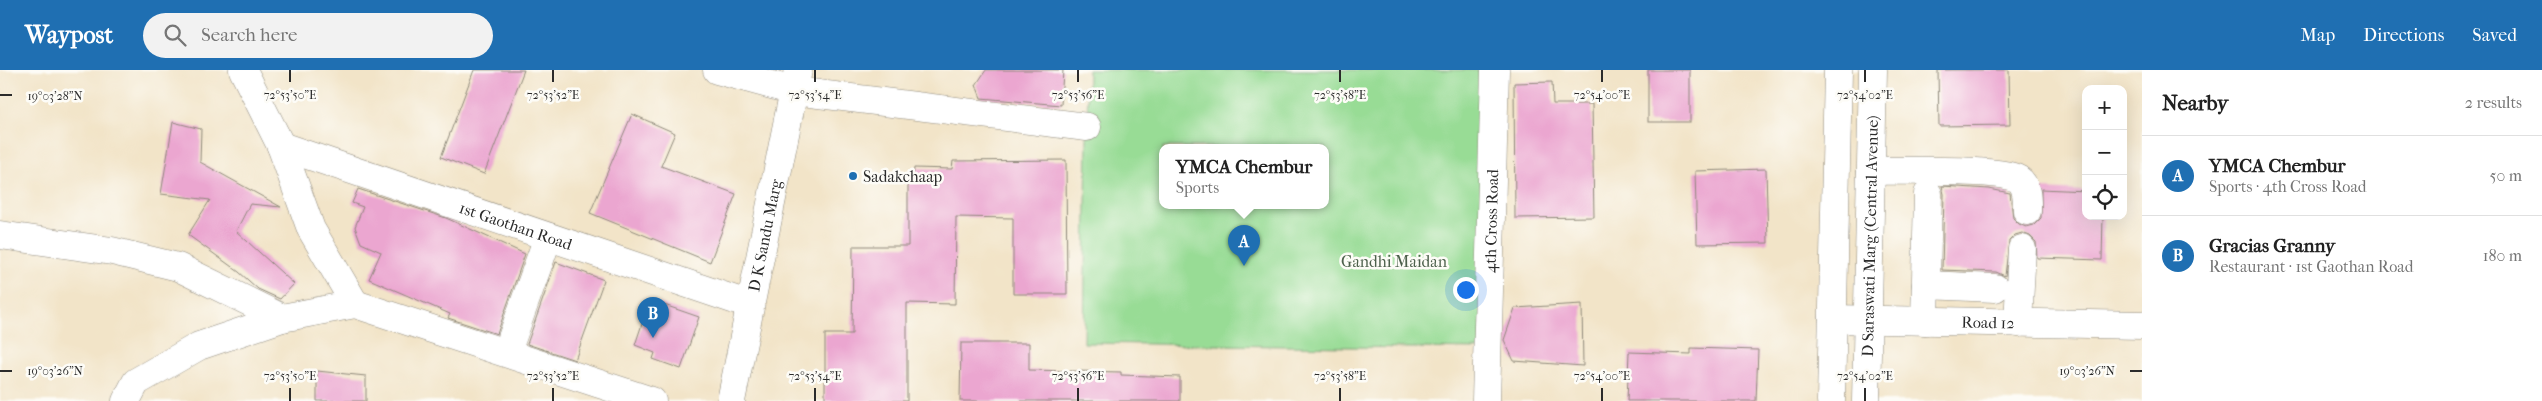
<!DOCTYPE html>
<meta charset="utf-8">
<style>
body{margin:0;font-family:"IM FELL French Canon",serif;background:#f2f2f2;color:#222}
.controls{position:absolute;right:15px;top:15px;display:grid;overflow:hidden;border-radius:10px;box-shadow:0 5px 20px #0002}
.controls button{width:45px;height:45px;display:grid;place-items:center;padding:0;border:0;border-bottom:1px solid #e0e0e0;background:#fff;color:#222;font:25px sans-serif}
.you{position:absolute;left:1465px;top:219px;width:18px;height:18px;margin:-12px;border:4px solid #fff;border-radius:50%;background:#1a73e8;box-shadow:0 0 0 8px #1a73e833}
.badge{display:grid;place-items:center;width:32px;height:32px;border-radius:50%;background:#1f6fb2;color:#fff;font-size:16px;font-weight:700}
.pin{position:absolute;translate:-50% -41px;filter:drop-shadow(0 1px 2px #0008)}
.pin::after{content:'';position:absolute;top:26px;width:18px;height:15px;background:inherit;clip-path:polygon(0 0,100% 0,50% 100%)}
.popup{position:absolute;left:1159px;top:74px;width:170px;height:65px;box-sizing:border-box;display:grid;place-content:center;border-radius:10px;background:#fff;filter:drop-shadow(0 1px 4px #0005);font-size:16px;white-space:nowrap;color:#767676}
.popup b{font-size:19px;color:#222}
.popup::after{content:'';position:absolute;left:50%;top:100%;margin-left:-10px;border:10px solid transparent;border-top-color:#fff}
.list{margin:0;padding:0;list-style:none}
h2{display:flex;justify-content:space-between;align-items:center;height:65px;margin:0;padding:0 20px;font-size:21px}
h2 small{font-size:16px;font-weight:400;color:#767676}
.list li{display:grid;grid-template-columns:32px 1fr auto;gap:15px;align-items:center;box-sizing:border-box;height:80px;padding:0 20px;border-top:1px solid #e0e0e0}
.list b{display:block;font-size:19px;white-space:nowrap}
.list p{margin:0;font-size:16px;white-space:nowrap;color:#767676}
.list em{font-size:16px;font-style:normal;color:#767676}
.icon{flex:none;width:28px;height:28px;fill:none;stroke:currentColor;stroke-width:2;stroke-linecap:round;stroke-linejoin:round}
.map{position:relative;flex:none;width:2142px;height:331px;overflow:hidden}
header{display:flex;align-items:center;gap:30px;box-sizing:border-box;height:70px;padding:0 25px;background:#1f6fb2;color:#fff}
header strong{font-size:24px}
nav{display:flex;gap:28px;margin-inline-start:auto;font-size:18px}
.search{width:350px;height:45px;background:#f2f2f2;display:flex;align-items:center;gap:12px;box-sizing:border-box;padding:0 18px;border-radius:28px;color:#767676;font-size:19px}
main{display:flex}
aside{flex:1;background:#fff}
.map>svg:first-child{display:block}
.green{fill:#98dc95;stroke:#628460;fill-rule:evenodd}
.building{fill:#eba6d0}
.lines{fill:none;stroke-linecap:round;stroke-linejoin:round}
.minor-casing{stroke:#8e887a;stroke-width:29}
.major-casing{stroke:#8e887a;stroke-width:29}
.minor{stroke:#fff;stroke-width:28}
.major{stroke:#fff;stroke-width:28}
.ticks{fill:none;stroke:#2b2b2b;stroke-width:2}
.poi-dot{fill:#1f6fb2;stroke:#fdfcf7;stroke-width:2}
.labels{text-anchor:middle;stroke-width:5;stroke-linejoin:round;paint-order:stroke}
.poi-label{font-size:16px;fill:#2b2b2b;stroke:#fdfcf7;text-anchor:start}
.street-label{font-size:16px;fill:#2b2b2b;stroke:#fdfcf7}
.park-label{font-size:16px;fill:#4c604b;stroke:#fdfcf7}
.ticks-label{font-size:12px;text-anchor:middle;fill:#2b2b2b;stroke:#fdfcf7;stroke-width:5;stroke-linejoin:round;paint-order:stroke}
</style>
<header>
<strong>Waypost</strong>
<div class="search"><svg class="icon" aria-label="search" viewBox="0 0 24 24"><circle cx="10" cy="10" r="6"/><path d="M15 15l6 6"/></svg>Search here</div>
<nav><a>Map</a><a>Directions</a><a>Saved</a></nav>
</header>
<main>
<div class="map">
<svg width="2142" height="331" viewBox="0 0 2142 331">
<rect width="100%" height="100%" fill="#fdfcf7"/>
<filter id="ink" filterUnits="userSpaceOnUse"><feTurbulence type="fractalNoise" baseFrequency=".02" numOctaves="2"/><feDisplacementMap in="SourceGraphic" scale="10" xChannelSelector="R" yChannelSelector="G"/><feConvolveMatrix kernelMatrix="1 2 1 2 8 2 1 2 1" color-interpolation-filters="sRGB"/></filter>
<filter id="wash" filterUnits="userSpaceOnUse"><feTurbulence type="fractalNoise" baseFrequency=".0096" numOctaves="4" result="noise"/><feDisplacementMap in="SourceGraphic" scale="20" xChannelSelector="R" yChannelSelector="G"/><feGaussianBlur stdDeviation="1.12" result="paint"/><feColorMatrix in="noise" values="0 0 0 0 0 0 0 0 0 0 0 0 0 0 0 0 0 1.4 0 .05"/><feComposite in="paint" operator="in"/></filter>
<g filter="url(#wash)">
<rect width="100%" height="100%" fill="#f2e4c8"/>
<path class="green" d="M1088,0h397l-4,279 -397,-6zM1163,77h162v58h-162z"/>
<g id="blocks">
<g class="building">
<path d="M474,0h50l-40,104 -43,-17z"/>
<path d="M986,0h77l-2,35 -80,-7 -5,-13z"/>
<rect x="1648" y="0" width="42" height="52"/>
<path d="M1938,0h71l1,55 -71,1z"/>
<path d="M1552,12l1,22h39l2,113 -79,1 -1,-135z"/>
<path d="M632,44l43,19 -14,33 75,28 -26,68 -120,-49z"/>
<path d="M173,52l28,7 -1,33 81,45 -31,-3 -14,27 58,53 -14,15 -22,-10 -19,-17 -51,-37 22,-35 -49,-6z"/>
<path d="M1066,90l1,134h-54v-76l-57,-1 -1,87 -48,-1v98h-82v-67h27l1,-88h55v-67h5l1,-11 38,1 1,-8z"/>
<path d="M1766,99l2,74 -71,1 -2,-73z"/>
<path d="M1942,116l47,3 21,4 3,25 6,6 7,3 8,-2 7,-7v-29l45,2v25h17l-1,44 -65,-2 -1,-16 -6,-6 -8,-3 -7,2 -6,6 -4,35 -9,-4 -54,-2 2,-76z"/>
<path d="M358,119l88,29 79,36 -28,80 -49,-16 2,-4 -81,-35 12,-27 -20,-9 -6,-16 8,-20 -11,-4z"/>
<path d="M556,192l48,18 -29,80 -48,-16z"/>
<path d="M650,230l49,17 -18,52 -28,-10 2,-6 -20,-8z"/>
<path d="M1582,234l1,62 -69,-5 -10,-21 11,-32z"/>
<path d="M961,273h68v27l92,2v3l59,2v24h-220z"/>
<path d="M1691,278l67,2 -2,51h-129l2,-49 62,2z"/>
<path d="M317,301l49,5v25h-49z"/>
</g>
</g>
</g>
<g filter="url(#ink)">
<use href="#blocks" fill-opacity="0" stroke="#8e887a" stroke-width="1"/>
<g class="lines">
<defs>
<g id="minor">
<path d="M243,0l38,76 30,83 44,75"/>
<path d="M717,0l77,21 293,36"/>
<path id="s1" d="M281,76l469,159"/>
<path d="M1871,101c27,0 128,-3 147,8 10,7 9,21 9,32"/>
<path d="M0,165l112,16 66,16 104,51"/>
<path d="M1926,215l69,3"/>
<path id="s2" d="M1833,249l309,6"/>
<path d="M1925,251l3,-127"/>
<path d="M2018,253l4,-74"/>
<path d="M512,268l36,-101"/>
<path d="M126,331l10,-19 63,-36 83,-28 73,-14 297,97"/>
<path id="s3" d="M1486,331l9,-331"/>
</g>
<g id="major">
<path id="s4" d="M731,331l67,-331"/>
<path d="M1831,331l7,-331"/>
<path id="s5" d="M1866,331l7,-331"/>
</g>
</defs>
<use href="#minor" class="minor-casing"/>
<use href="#major" class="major-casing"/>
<use href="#minor" class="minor"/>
<use href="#major" class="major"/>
</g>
</g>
<path class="ticks" d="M290,0v12M553,0v12M815,0v12M1078,0v12M1340,0v12M1602,0v12M1865,0v12M0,25h12M0,301h12M2130,301h12M290,318v13M553,318v13M815,318v13M1078,318v13M1340,318v13M1602,318v13M1865,318v13"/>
<circle class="poi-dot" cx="853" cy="106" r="5"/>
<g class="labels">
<g class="poi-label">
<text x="863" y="112">Sadakchaap</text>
</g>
<g class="street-label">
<text dy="6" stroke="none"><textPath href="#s3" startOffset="180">4th Cross Road</textPath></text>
<text dy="6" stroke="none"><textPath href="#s1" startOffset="248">1st Gaothan Road</textPath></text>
<text dy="6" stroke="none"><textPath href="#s4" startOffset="169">D K Sandu Marg</textPath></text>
<text dy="6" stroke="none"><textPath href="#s5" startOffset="165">D Saraswati Marg (Central Avenue)</textPath></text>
<text dy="6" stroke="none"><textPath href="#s2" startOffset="155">Road 12</textPath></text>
</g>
<g class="park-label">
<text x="1394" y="197">Gandhi Maidan</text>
</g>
</g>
<g class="ticks-label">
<text x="290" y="29">72°53'50"E</text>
<text x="553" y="29">72°53'52"E</text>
<text x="815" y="29">72°53'54"E</text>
<text x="1078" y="29">72°53'56"E</text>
<text x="1340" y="29">72°53'58"E</text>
<text x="1602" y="29">72°54'00"E</text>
<text x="1865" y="29">72°54'02"E</text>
<text x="55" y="30">19°03'28"N</text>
<text x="55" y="305">19°03'26"N</text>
<text x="2087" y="305">19°03'26"N</text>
<text x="290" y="310">72°53'50"E</text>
<text x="553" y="310">72°53'52"E</text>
<text x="815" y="310">72°53'54"E</text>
<text x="1078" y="310">72°53'56"E</text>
<text x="1340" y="310">72°53'58"E</text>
<text x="1602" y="310">72°54'00"E</text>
<text x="1865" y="310">72°54'02"E</text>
</g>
</svg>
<div class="controls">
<button>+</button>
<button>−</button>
<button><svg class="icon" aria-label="locate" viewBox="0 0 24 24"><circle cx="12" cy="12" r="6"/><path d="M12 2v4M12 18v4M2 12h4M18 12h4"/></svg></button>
</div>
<div class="you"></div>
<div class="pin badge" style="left:1244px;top:196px">A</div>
<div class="popup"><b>YMCA Chembur</b>Sports</div>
<div class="pin badge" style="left:653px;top:268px">B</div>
</div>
<aside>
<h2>Nearby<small>2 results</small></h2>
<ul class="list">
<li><span class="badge">A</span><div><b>YMCA Chembur</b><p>Sports · 4th Cross Road</p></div><em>50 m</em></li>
<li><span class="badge">B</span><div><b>Gracias Granny</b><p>Restaurant · 1st Gaothan Road</p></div><em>180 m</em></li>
</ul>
</aside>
</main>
